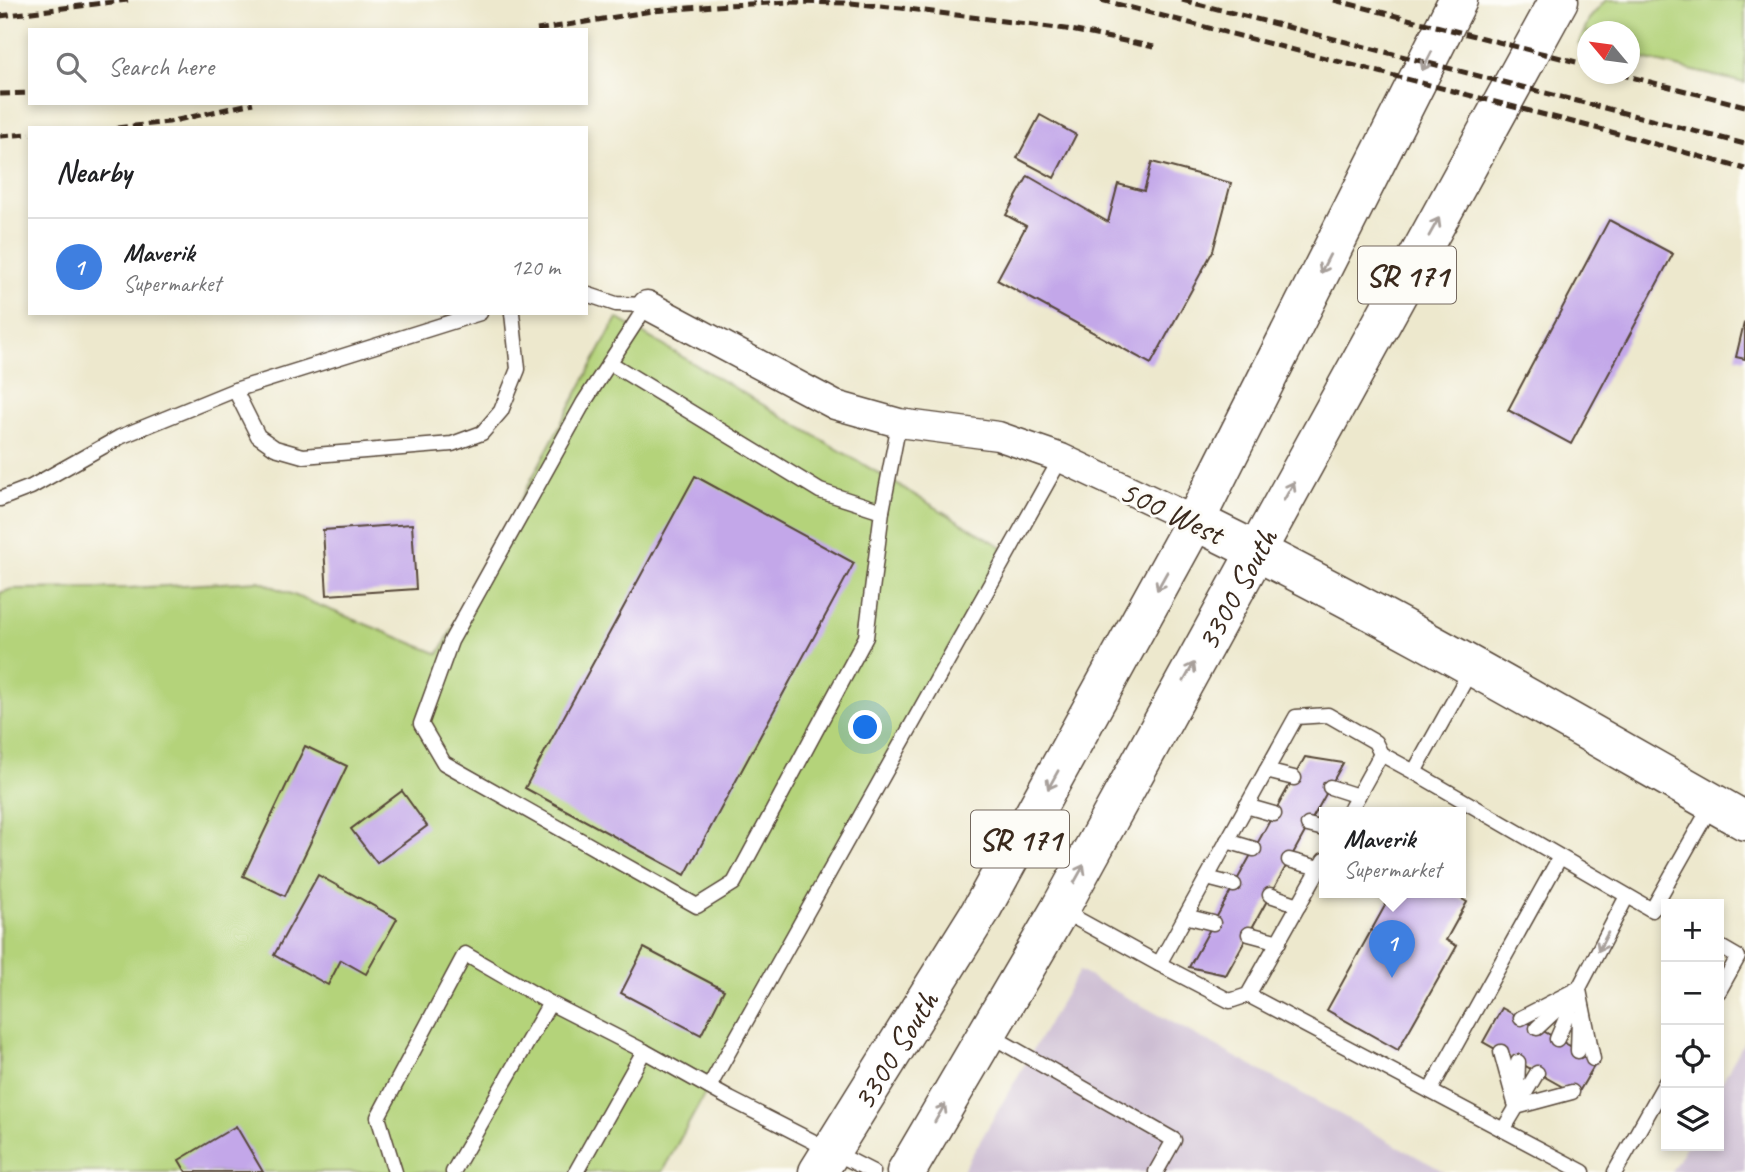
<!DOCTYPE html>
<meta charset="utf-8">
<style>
body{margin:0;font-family:Caveat,sans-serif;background:#f6f6f6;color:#202124}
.controls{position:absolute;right:21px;bottom:21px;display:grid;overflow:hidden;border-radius:0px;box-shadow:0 4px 10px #0003}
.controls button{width:63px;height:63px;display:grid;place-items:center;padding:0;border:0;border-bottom:2px solid #e0e0e0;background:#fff;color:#202124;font:35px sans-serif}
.compass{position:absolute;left:1577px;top:21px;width:63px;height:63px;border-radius:50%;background:#fff;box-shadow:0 4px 10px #0003;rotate:299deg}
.you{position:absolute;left:866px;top:728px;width:24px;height:24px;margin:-18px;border:5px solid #fff;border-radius:50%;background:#1a73e8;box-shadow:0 0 0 10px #1a73e833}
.badge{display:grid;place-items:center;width:46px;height:46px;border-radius:50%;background:#db2777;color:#fff;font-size:23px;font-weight:700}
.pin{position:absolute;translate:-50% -58px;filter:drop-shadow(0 2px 4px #0008)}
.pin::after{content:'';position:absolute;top:37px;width:24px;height:21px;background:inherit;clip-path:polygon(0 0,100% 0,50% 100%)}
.popup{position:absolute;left:1319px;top:807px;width:147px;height:91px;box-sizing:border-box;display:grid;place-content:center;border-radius:0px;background:#fff;filter:drop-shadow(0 2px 5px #0005);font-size:23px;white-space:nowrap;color:#757577}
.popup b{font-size:26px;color:#202124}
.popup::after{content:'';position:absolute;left:50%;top:100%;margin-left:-14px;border:14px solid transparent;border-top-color:#fff}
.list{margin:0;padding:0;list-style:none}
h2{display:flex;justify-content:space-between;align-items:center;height:91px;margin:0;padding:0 28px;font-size:30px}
h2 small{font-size:23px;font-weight:400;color:#757577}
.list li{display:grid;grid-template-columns:46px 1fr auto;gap:21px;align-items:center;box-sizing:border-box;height:98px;padding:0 28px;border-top:2px solid #e0e0e0}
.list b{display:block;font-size:26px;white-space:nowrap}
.list p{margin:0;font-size:23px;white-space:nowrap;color:#757577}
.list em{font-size:23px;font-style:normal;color:#757577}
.icon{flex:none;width:38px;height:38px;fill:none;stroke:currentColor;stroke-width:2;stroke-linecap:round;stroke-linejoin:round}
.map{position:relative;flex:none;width:1745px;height:1172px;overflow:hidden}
.search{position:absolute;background:#fff;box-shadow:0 4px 10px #0003;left:28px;top:28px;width:560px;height:77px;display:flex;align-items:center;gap:18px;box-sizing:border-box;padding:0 24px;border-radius:0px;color:#757577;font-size:26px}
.panel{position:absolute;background:#fff;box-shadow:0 4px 10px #0003;left:28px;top:126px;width:560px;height:189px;border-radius:0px}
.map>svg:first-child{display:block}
.industrial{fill:#cdbed3}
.green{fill:#b4d37a;stroke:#787e4c;stroke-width:2}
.building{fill:#c3a7e9}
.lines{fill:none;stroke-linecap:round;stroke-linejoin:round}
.lane-casing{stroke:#564638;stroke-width:17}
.street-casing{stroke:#564638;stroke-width:31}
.secondary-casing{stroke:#564638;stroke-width:41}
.primary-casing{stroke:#564638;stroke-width:41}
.lane{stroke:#fff;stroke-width:14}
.street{stroke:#fff;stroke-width:28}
.secondary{stroke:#fff;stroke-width:38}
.primary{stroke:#fff;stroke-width:38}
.rail{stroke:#3b2a1e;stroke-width:5;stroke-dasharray:10 5;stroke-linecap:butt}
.oneway{stroke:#a79f9a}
.labels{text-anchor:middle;stroke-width:6;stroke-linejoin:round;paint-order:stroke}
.shield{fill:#fdfcf7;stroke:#75695f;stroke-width:2}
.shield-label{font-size:32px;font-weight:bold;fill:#3b2a1e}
.street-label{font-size:33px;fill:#3b2a1e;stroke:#fdfcf7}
</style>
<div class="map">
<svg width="1745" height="1172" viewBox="0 0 1745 1172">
<rect width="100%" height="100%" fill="#fdfcf7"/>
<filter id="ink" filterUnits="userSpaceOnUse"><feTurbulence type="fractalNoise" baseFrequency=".0143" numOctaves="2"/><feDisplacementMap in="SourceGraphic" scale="14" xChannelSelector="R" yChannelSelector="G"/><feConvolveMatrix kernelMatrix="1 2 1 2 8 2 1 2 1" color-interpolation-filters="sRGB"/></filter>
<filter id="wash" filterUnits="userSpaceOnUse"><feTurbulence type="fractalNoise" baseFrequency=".00686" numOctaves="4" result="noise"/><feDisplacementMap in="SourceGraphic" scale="28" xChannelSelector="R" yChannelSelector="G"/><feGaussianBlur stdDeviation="1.57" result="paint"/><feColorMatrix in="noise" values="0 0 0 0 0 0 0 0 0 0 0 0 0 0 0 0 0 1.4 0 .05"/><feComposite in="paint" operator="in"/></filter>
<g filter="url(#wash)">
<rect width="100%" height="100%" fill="#ede8cd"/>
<g class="industrial">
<path d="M1079,971l366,201h-483z"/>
<path d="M1745,1040v132h-74l15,-26h33v-59z"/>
</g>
<g class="green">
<path d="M1606,0h139v83l-115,-27v-24h-42l-1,14 -8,-2 10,-25z"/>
<path d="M617,318l387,230 -342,624h-662v-579l12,-4 117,-1 130,-7 180,73z"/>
</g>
<g id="blocks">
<g class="building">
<path d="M1040,115l36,20 -22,43 -37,-20z"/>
<path d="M1152,162l79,21 -18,68 -62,113 -154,-84 29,-54 -20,-11 22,-39 80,46 10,-38 26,7z"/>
<path d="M1609,220l64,34 -102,190 -63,-34z"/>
<path d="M1744,323l1,1v35l-9,-2z"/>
<path d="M695,476l159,87 -169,312 -160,-87z"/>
<path d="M412,524l4,65 -89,6 -4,-65z"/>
<path d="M305,746l42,20 -62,130 -42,-20z"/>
<path d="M1305,757l38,6 -117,212 -37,-8z"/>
<path d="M402,791l25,35 -50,37 -26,-34z"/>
<path d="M318,875l79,44 -31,55 -25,-14 -13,25 -54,-30z"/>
<path d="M1400,892h50l17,10 -21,38 11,6 -59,104 -71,-40 60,-108 6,1z"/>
<path d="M644,948l80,42 -23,45 -80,-42z"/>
<path d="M1502,1008l95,53 -20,34 -94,-53z"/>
<path d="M236,1126l27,46h-77l-7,-12z"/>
</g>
</g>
</g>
<g filter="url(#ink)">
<use href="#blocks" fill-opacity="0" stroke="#564638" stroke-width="2"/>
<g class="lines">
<defs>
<g id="lane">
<path d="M586,294l30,10 31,1 -63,97 -133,239 -30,83 23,39 253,143 37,-23 132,-246 16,-126 17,-88"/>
<path d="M610,363l210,128 62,20"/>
<path d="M235,390l23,46 17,12 28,8 149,-12 30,-11 19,-22 17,-42 -6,-56"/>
<path d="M0,499l31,-12 89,-50 115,-47 245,-77"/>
<path d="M1266,771l28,7"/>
<path d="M1414,772l238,138 60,-106"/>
<path d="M1330,787l28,9"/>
<path d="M1246,806l28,8"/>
<path d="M1349,812l32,-58 33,18 58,-104"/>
<path d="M1308,825l16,4"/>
<path d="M1227,841l27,8"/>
<path d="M1289,860l30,8"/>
<path d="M1207,878l27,7"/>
<path d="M1270,895l29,10"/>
<path d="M1061,910l98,54 71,37 18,-6 76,-135"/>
<path d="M1185,916l28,7"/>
<path d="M1249,934l30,8"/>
<path d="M1719,946l19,11 -19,34"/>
<path d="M1159,964l137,-247 32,-2 47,27 6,12"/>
<path d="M1579,990l14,69"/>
<path d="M1248,995l335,177"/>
<path d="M1521,1018l58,-30"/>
<path d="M1537,1028l31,-29"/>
<path d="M988,1034l186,106 -18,32"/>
<path d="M1557,1039l22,-51 48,-92"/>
<path d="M1578,1051l1,-33"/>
<path d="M1501,1052l15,55"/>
<path d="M709,1087l352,-629"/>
<path d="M1430,1091l130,-234"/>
<path d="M1517,1092l1,-30"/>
<path d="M1516,1107l56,-15"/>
<path d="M1503,1130l34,-57"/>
<path d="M395,1172l-17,-55 87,-163 85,49"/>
<path d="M453,1172l97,-169 94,48 86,48 143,73"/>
<path d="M576,1172l68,-121"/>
<path d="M1615,1172l51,-90"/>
</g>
<path id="street" d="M647,305l188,100 64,18 99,13 63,22 134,63"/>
<path id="secondary" d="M1195,521c188,91 368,197 550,300"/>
<g id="primary">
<path id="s1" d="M818,1172l162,-260 215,-391 263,-521"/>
<path id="s2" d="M906,1172l154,-263 499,-909"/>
</g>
</defs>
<use href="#lane" class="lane-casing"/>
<use href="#street" class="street-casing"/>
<use href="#secondary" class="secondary-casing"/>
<use href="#primary" class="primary-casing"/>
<use href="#lane" class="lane"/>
<use href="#street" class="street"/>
<use href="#secondary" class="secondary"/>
<use href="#primary" class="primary"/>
<g class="rail">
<path d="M1101,0l514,133 130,36"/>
<path d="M1182,0l563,144"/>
<path d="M1334,0l254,65"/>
<path d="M0,16l128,-16"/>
<path d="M537,30l115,-19 75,-6 64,-3 60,1 50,5 165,21 88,18"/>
<path d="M1619,74l126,32"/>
<path d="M0,94l30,-1"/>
<path d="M117,128l52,-6 84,-19"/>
<path d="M0,136l30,-2"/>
</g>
</g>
<defs><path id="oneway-shaft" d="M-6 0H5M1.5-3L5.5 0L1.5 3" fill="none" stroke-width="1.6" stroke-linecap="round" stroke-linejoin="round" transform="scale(1.75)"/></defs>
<g class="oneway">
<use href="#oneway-shaft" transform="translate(1427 61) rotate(117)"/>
<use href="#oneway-shaft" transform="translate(1434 227) rotate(-61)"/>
<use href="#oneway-shaft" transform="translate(1325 264) rotate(117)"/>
<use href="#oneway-shaft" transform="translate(1289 491) rotate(-61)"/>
<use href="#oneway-shaft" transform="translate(1162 581) rotate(119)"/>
<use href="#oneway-shaft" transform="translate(1189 672) rotate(-61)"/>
<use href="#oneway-shaft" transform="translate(1053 780) rotate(119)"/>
<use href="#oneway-shaft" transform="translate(1079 874) rotate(-61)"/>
<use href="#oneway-shaft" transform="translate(1603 942) rotate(118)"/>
<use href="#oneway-shaft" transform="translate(940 1113) rotate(-60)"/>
</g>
</g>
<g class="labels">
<g class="shield">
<rect x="1358" y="246.5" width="98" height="57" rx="5"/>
<rect x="971" y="810.5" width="98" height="57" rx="5"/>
</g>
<g class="shield-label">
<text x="1407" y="286">SR 171</text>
<text x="1020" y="850">SR 171</text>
</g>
<g class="street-label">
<text transform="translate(1172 511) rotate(25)" y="12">500 West</text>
<text dy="12" stroke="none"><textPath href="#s2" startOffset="670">3300 South</textPath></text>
<text dy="12" stroke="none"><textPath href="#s1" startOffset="144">3300 South</textPath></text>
</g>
</g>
</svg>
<div class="controls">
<button>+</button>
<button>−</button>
<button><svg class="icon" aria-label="locate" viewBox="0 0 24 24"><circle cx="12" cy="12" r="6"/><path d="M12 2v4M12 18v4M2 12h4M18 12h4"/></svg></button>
<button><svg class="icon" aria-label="layers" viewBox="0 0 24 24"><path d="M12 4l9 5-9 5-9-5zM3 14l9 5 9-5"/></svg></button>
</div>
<svg class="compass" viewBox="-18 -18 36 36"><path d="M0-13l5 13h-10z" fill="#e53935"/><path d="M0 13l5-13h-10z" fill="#757577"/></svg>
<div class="you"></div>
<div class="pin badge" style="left:1392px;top:978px;background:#3f7fe0">1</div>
<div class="popup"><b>Maverik</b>Supermarket</div>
<div class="search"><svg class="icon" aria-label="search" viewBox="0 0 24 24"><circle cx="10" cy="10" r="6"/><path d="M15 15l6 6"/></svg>Search here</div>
<section class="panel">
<h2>Nearby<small></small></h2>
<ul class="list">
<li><span class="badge" style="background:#3f7fe0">1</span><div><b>Maverik</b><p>Supermarket</p></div><em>120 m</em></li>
</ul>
</section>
</div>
